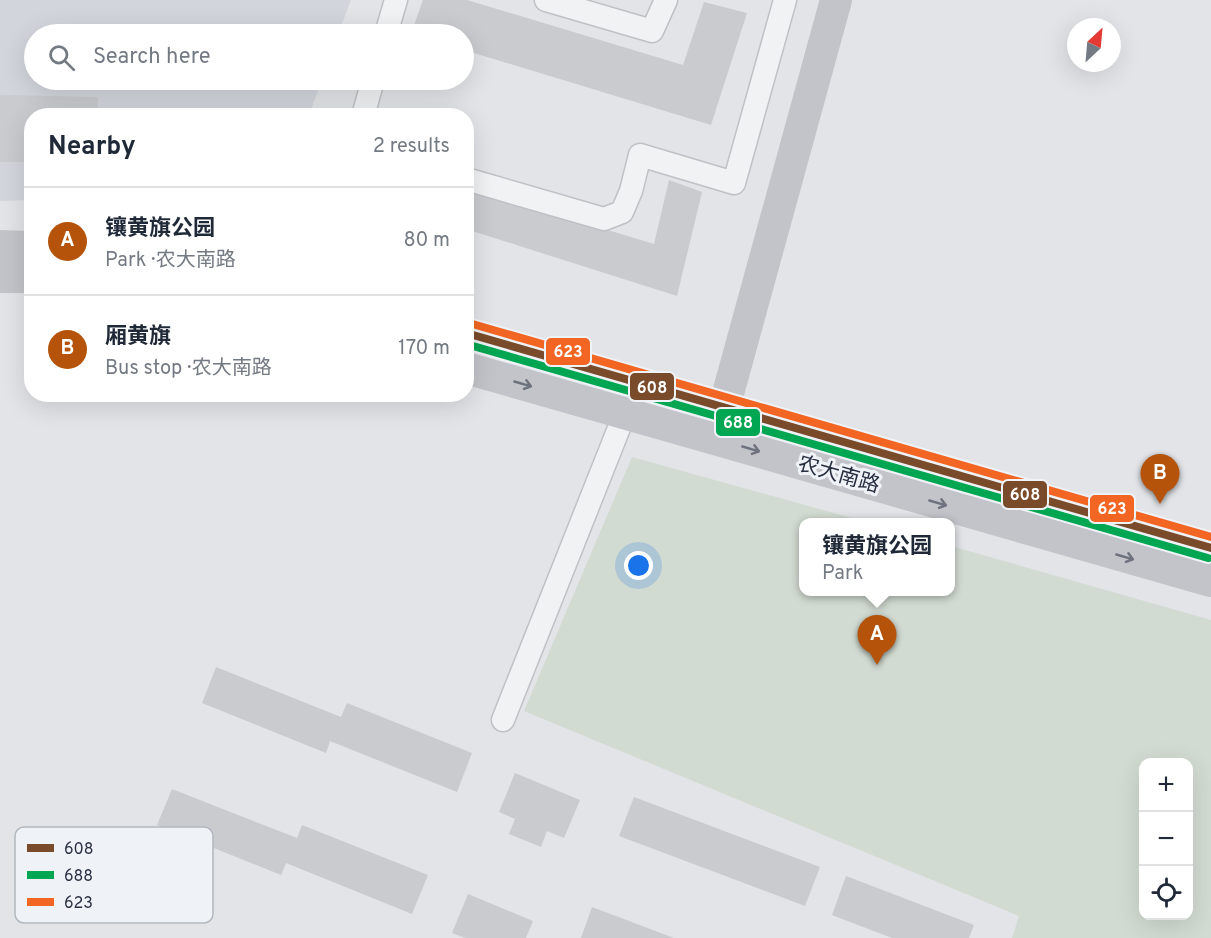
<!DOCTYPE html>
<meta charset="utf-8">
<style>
body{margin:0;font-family:Overpass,"Noto Sans SC",sans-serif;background:#f2f2f3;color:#1f2937}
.controls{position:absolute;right:18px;bottom:18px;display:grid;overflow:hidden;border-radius:12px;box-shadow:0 6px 24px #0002}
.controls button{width:54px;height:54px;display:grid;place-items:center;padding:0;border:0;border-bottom:2px solid #e0e1e3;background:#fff;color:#1f2937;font:30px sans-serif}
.compass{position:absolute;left:1067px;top:18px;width:54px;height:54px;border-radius:50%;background:#fff;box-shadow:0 6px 24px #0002;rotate:26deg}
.you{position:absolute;left:639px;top:566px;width:21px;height:21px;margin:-15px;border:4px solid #fff;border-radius:50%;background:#1a73e8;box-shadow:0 0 0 9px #1a73e833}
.badge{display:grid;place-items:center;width:39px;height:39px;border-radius:50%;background:#b45309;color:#fff;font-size:20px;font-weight:700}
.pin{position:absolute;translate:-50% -50px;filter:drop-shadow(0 2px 3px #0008)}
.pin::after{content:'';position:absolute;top:32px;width:21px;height:18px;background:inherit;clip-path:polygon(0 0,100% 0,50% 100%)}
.popup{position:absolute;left:799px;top:518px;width:156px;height:78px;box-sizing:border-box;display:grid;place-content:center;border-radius:12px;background:#fff;filter:drop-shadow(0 2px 4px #0005);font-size:20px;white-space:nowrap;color:#747a83}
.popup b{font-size:22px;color:#1f2937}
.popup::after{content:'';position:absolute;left:50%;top:100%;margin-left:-12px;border:12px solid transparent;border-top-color:#fff}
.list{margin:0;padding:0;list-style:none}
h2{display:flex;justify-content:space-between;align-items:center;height:78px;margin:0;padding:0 24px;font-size:26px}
h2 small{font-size:20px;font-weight:400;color:#747a83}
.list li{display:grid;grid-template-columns:39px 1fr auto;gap:18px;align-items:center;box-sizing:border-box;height:108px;padding:0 24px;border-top:2px solid #e0e1e3}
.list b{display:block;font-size:22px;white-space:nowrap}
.list p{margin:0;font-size:20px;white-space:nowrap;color:#747a83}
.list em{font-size:20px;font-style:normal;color:#747a83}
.icon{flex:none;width:33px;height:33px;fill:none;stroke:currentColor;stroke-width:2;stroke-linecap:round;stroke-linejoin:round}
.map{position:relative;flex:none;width:1211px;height:938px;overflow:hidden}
.search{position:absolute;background:#fff;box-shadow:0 6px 24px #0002;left:24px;top:24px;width:450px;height:66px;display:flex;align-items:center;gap:15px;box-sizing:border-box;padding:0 21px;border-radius:33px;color:#747a83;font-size:22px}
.panel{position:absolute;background:#fff;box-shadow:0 6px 24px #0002;left:24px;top:108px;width:450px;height:294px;border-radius:24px}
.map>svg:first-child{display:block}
.built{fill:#d2d5dc}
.green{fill:#d2dbd2;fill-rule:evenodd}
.building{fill:#c9cbcf}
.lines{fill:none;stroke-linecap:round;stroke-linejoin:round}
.street-casing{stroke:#bfc1c5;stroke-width:25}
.street{stroke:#f1f2f3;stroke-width:22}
.secondary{stroke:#c2c4c9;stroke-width:32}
.bus-1-casing{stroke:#eff2f7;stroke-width:12}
.bus-2-casing{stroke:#eff2f7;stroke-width:12}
.bus-3-casing{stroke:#eff2f7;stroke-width:12}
.bus-1{stroke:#7a4b2a;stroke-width:8}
.bus-2{stroke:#00a651;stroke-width:8}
.bus-3{stroke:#f26522;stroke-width:8}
.oneway{stroke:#6d727e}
.labels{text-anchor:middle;stroke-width:6;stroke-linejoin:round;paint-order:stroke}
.street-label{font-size:21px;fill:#282f41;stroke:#eff2f7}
.key{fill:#eff2f7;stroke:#b3b8c0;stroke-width:1.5}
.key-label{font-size:16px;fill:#282f41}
.line-badge{stroke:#eff2f7;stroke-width:2}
.badge-label{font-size:16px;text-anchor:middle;font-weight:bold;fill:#fff}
</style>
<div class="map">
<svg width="1211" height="938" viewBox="0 0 1211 938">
<rect width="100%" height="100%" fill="#e2e4e7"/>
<path class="built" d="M0,0h351l-13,34h-304v46h288l-13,35 -277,1 -1,84 -31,1z"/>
<path class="green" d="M632,457l234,65h-62v70h146l1,-46 260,74v318h-199l7,-22 -495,-205zM1144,762h44v154h-44z"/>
<g class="building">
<path d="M423,0h44l216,65 21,-63 43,11 -36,112 -247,-75v-16h-53z"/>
<path d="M0,95l98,2v19h-66v46h-32z"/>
<path d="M669,180l33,12 -25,104 -211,-67v-42l188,57z"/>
<path d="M216,667l125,50 6,-14 125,50 -15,39 -127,-51 -4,12 -124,-50z"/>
<path d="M515,773l65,27 -16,38 -17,-7 -6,16 -32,-13 6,-15 -16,-7z"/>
<path d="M172,789l125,49 5,-13 126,50 -16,39 -126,-51 -5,12 -124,-50z"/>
<path d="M634,797l186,70 -15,39 -186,-70z"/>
<path d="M846,876l128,49 -5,13h-77l-60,-23z"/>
<path d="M468,894l65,27 -7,17h-61l-13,-5z"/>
<path d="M592,907l82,31h-93z"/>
</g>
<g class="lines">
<defs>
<g id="street">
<path d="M546,0l106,31 14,-31"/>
<path d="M386,34l10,-34"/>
<path d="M363,116l10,-36"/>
<path d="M466,179l138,40 18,-7 9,-21 9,-36 94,28 51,-183"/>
<path d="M503,720l122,-307"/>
</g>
</defs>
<use href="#street" class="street-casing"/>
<use href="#street" class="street"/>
<g class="secondary">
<path d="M0,246l32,1"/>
<path d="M0,277h32"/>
<path d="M466,333l745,215"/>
<path d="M466,368l745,213"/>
<path d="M724,408l112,-408"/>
</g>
<defs>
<path id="bus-1" d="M466,333l745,215"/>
<path id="bus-2" d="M466,344l742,214"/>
<path id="bus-3" d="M469,323l742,214"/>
</defs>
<use href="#bus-1" class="bus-1-casing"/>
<use href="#bus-2" class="bus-2-casing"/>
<use href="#bus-3" class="bus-3-casing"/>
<use href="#bus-1" class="bus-1"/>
<use href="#bus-2" class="bus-2"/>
<use href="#bus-3" class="bus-3"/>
</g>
<defs><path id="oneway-shaft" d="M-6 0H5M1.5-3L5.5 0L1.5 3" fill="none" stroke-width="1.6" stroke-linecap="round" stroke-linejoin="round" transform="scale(1.5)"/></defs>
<g class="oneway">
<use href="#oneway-shaft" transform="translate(523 384) rotate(16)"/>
<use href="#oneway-shaft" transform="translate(751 449) rotate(16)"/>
<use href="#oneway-shaft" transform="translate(938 503) rotate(16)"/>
<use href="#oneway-shaft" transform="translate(1125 557) rotate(16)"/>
</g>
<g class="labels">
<g class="street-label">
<text transform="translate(839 474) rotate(16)" y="7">农大南路</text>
</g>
</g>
<rect x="15" y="827" width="198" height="96" rx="9" class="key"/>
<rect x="27" y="844" width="27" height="8" fill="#7a4b2a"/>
<rect x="27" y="871" width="27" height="8" fill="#00a651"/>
<rect x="27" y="898" width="27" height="8" fill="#f26522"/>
<g class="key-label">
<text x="64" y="854">608</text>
<text x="64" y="881">688</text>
<text x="64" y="908">623</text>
</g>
<g class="line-badge">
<rect x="545" y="337" width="46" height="29" rx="6" fill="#f26522"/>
<rect x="629" y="372" width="46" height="29" rx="6" fill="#7a4b2a"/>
<rect x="715" y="408" width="46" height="29" rx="6" fill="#00a651"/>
<rect x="1002" y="480" width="46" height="29" rx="6" fill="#7a4b2a"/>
<rect x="1089" y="494" width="46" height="29" rx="6" fill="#f26522"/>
</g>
<g class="badge-label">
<text x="568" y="357">623</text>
<text x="652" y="393">608</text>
<text x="738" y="428">688</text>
<text x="1025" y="500">608</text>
<text x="1112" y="514">623</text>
</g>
</svg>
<div class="controls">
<button>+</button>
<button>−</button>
<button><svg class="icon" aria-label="locate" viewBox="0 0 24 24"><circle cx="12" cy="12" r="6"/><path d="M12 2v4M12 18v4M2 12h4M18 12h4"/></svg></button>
</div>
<svg class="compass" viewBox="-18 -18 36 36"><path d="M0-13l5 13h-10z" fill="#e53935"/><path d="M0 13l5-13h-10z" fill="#747a83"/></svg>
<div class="you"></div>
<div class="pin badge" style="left:877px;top:665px">A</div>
<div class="popup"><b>镶黄旗公园</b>Park</div>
<div class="pin badge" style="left:1160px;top:504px">B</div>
<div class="search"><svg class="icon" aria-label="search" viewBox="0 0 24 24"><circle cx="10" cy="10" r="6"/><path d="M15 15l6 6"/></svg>Search here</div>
<section class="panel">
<h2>Nearby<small>2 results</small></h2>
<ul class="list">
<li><span class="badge">A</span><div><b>镶黄旗公园</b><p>Park · 农大南路</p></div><em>80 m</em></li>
<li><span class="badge">B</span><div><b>厢黄旗</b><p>Bus stop · 农大南路</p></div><em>170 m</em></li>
</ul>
</section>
</div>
